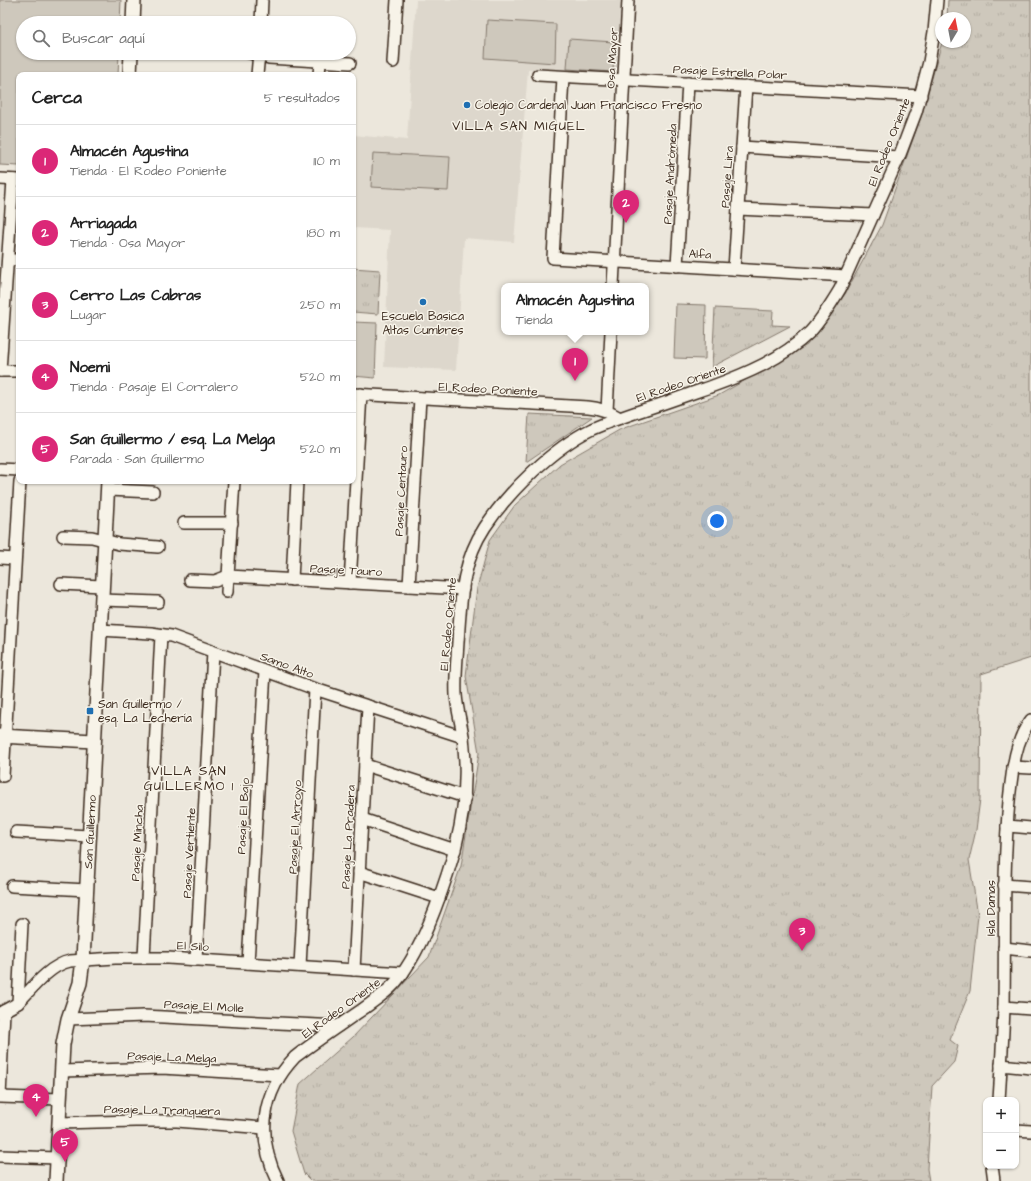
<!DOCTYPE html>
<html lang="es">
<meta charset="utf-8">
<style>
body{margin:0;font-family:"Architects Daughter",sans-serif;background:#f2f2f2;color:#222}
.controls{position:absolute;right:12px;bottom:12px;display:grid;overflow:hidden;border-radius:8px;box-shadow:0 1px 3px #0004}
.controls button{width:36px;height:36px;display:grid;place-items:center;padding:0;border:0;border-bottom:1px solid #e0e0e0;background:#fff;color:#222;font:20px sans-serif}
.compass{position:absolute;left:935px;top:12px;width:36px;height:36px;border-radius:50%;background:#fff;box-shadow:0 1px 3px #0004;rotate:10deg}
.you{position:absolute;left:717px;top:521px;width:14px;height:14px;margin:-10px;border:3px solid #fff;border-radius:50%;background:#1a73e8;box-shadow:0 0 0 6px #1a73e833}
.badge{display:grid;place-items:center;width:26px;height:26px;border-radius:50%;background:#db2777;color:#fff;font-size:13px;font-weight:700}
.pin{position:absolute;translate:-50% -33px;filter:drop-shadow(0 1px 2px #0008)}
.pin::after{content:'';position:absolute;top:21px;width:14px;height:12px;background:inherit;clip-path:polygon(0 0,100% 0,50% 100%)}
.popup{position:absolute;left:501px;top:283px;width:148px;height:52px;box-sizing:border-box;display:grid;place-content:center;border-radius:8px;background:#fff;filter:drop-shadow(0 1px 3px #0005);font-size:13px;white-space:nowrap;color:#767676}
.popup b{font-size:15px;color:#222}
.popup::after{content:'';position:absolute;left:50%;top:100%;margin-left:-8px;border:8px solid transparent;border-top-color:#fff}
.list{margin:0;padding:0;list-style:none}
h2{display:flex;justify-content:space-between;align-items:center;height:52px;margin:0;padding:0 16px;font-size:17px}
h2 small{font-size:13px;font-weight:400;color:#767676}
.list li{display:grid;grid-template-columns:26px 1fr auto;gap:12px;align-items:center;box-sizing:border-box;height:72px;padding:0 16px;border-top:1px solid #e0e0e0}
.list b{display:block;font-size:15px;white-space:nowrap}
.list p{margin:0;font-size:13px;white-space:nowrap;color:#767676}
.list em{font-size:13px;font-style:normal;color:#767676}
.icon{flex:none;width:22px;height:22px;fill:none;stroke:currentColor;stroke-width:2;stroke-linecap:round;stroke-linejoin:round}
.map{position:relative;flex:none;width:1031px;height:1181px;overflow:hidden}
.search{position:absolute;background:#fff;box-shadow:0 1px 3px #0004;left:16px;top:16px;width:340px;height:44px;display:flex;align-items:center;gap:10px;box-sizing:border-box;padding:0 14px;border-radius:22px;color:#767676;font-size:15px}
.panel{position:absolute;background:#fff;box-shadow:0 1px 3px #0004;left:16px;top:72px;width:340px;height:412px;border-radius:8px}
.map>svg:first-child{display:block}
.built{fill:#ddd7cc}
.grass{fill:url(#grass-tufts);stroke:#84796d}
.garden{fill:#cec8bc;stroke:#84796d}
.lines{fill:none;stroke-linecap:round;stroke-linejoin:round}
.minor-casing{stroke:#3b2a1e;stroke-width:14}
.tertiary-casing{stroke:#3b2a1e;stroke-width:16}
.minor{stroke:#f7f3e8;stroke-width:11}
.tertiary{stroke:#f7f3e8;stroke-width:13}
.poi-dot{fill:#1f6fb2;stroke:#f7f3e8;stroke-width:1.5}
.labels{text-anchor:middle;stroke-width:3;stroke-linejoin:round;paint-order:stroke}
.street-label{font-size:12px;fill:#3b2a1e;stroke:#f7f3e8}
.poi-label{font-size:12px;fill:#3b2a1e;stroke:#f7f3e8;text-anchor:start}
.neighbourhood-label{font-size:13px;letter-spacing:1px;fill:#3b2a1e;stroke:#f7f3e8}
</style>
<div class="map">
<svg width="1031" height="1181" viewBox="0 0 1031 1181">
<defs>
<pattern id="grass-tufts" width="24" height="20" patternUnits="userSpaceOnUse"><rect width="24" height="20" fill="#cec8bc"/><path d="M3 7l-1-3M5 7V3M7 7l1-3M15 17l-1-3M17 17v-4M19 17l1-3" fill="none" stroke="#b2aca1"/></pattern>
</defs>
<rect width="100%" height="100%" fill="#ece7dc"/>
<filter id="ink" filterUnits="userSpaceOnUse"><feTurbulence type="fractalNoise" baseFrequency=".025" numOctaves="2"/><feDisplacementMap in="SourceGraphic" scale="8" xChannelSelector="R" yChannelSelector="G"/><feConvolveMatrix kernelMatrix="1 2 1 2 8 2 1 2 1" color-interpolation-filters="sRGB"/></filter>
<g filter="url(#ink)">
<path class="built" d="M416,0h206l-4,75 -90,-5 -14,172 -50,-4 -8,132 -72,-3 6,-137 -37,-2v-93l54,5z"/>
<g class="grass">
<path d="M948,0h83v658l-50,16 -1,125 -4,31 -7,30 9,55 -8,76 -20,49 8,6 -4,16 -22,24 -5,83 2,12h-618l-7,-7 -13,-43 9,-47 53,-47 76,-80 32,-91 18,-113 -13,-77 11,-88 13,-48 25,-35 45,-41 61,-35 98,-34 88,-50 38,-51 37,-69 40,-111 20,-72h23v-24h-18z"/>
<path d="M353,268l27,2 -2,44 -25,-2z"/>
<path d="M715,308l58,3 -1,14 18,1 -78,41z"/>
<path d="M529,414l63,3 -66,45z"/>
</g>
<g class="garden">
<path d="M0,0h121l-1,23h-97v30h96l-1,22h-99v91l-19,-1z"/>
<path d="M487,20l69,4 -1,39 -70,-5z"/>
<path d="M569,39l45,3 -1,30 -46,-3z"/>
<path d="M373,153l77,4 -2,34 -77,-4z"/>
<path d="M676,304l30,1 -1,54 -31,-1z"/>
<path d="M353,322l24,1 -2,55 -22,-2z"/>
</g>
<g class="lines">
<defs>
<g id="minor">
<path d="M261,23l1,-23"/>
<path d="M250,53l19,5 81,5"/>
<path d="M393,62l4,-62"/>
<path d="M257,75l2,-22"/>
<path d="M319,75l1,-13"/>
<path d="M538,75l383,21"/>
<path d="M563,77l-10,181 293,18"/>
<path d="M742,147l157,10"/>
<path d="M0,179l19,1"/>
<path d="M738,209l135,6"/>
<path d="M8,260h11"/>
<path d="M677,266l11,-183"/>
<path d="M734,269l12,-183"/>
<path d="M613,286l15,-286"/>
<path d="M0,371l13,-191"/>
<path d="M0,371h19"/>
<path d="M353,394l235,13c12,1 22,5 32,11"/>
<path d="M607,411l4,-79"/>
<path d="M0,469l19,1"/>
<path d="M108,490l45,2"/>
<path d="M184,523h48"/>
<path d="M63,536l29,1 27,7 39,3"/>
<path d="M0,558l15,1"/>
<path d="M190,580l25,1 13,-5 235,13"/>
<path d="M292,580l5,-99"/>
<path d="M350,583l11,-189"/>
<path d="M61,584l41,2"/>
<path d="M409,586l11,-188"/>
<path d="M227,592l7,-111"/>
<path d="M102,600l56,2"/>
<path d="M100,630l51,3 20,3 144,53 148,48"/>
<path d="M365,765l100,32"/>
<path d="M1013,767l18,1"/>
<path d="M3,776l17,-295"/>
<path d="M362,819l93,31"/>
<path d="M1007,826l24,2"/>
<path d="M16,832l73,4"/>
<path d="M359,872l80,26"/>
<path d="M1004,885l27,2"/>
<path d="M12,886l75,4"/>
<path d="M1004,948l27,3"/>
<path d="M144,957l17,-322"/>
<path d="M196,960l17,-308"/>
<path d="M248,963l17,-292"/>
<path d="M300,966l15,-277"/>
<path d="M354,970l14,-264"/>
<path d="M18,1003l4,-79"/>
<path d="M1004,1007l27,2"/>
<path d="M0,1013l11,-6 7,-4c14,-15 32,-38 52,-42l45,-3h53l235,15"/>
<path d="M68,1019l76,-3 194,10"/>
<path d="M1001,1065l30,3"/>
<path d="M62,1071l100,-3 118,7"/>
<path d="M0,1096l4,-85"/>
<path d="M0,1097l60,2"/>
<path d="M999,1100c2,-31 4,-62 5,-94 1,-68 -1,-137 5,-205 3,-26 5,-60 22,-81"/>
<path d="M59,1123l76,-2h42l87,7"/>
<path d="M1016,1130l15,1"/>
<path d="M0,1156l57,2"/>
<path d="M992,1166l2,15"/>
<path d="M278,1181c-22,-44 -17,-88 17,-124 22,-17 45,-32 68,-48 11,-8 23,-16 32,-26 18,-21 30,-48 40,-74 16,-42 30,-86 30,-131 1,-14 -1,-28 -2,-42 -2,-14 -6,-27 -7,-41 -1,-18 1,-35 2,-53 3,-41 3,-79 27,-115 24,-36 68,-79 107,-98 18,-8 36,-14 54,-20 22,-7 43,-15 64,-22 36,-13 72,-28 100,-55 12,-13 21,-28 30,-43l59,-132 17,-45 13,-50 5,-30 3,-32"/>
</g>
<g id="tertiary">
<path d="M133,23l1,-23"/>
<path d="M130,75l1,-22"/>
<path d="M0,736l94,5"/>
<path d="M56,1181l7,-137 5,-25 12,-36 3,-23 25,-479"/>
</g>
</defs>
<use href="#minor" class="minor-casing"/>
<use href="#tertiary" class="tertiary-casing"/>
<use href="#minor" class="minor"/>
<use href="#tertiary" class="tertiary"/>
</g>
</g>
<g class="poi-dot">
<circle cx="467" cy="105" r="4"/>
<circle cx="423" cy="302" r="4"/>
<rect x="86" y="707" width="8" height="8" rx="2"/>
</g>
<g class="labels">
<g class="street-label">
<text transform="translate(612 58) rotate(-87)" y="4">Osa Mayor</text>
<text transform="translate(730 72) rotate(3)" y="4">Pasaje Estrella Polar</text>
<text transform="translate(889 142) rotate(-68)" y="4">El Rodeo Oriente</text>
<text transform="translate(670 174) rotate(-87)" y="4">Pasaje Andrómeda</text>
<text transform="translate(727 177) rotate(-86)" y="4">Pasaje Lira</text>
<text transform="translate(700 254) rotate(3)" y="4">Alfa</text>
<text transform="translate(681 383) rotate(-19)" y="4">El Rodeo Oriente</text>
<text transform="translate(488 389) rotate(3)" y="4">El Rodeo Poniente</text>
<text transform="translate(401 491) rotate(-87)" y="4">Pasaje Centauro</text>
<text transform="translate(346 570) rotate(3)" y="4">Pasaje Tauro</text>
<text transform="translate(448 624) rotate(-85)" y="4">El Rodeo Oriente</text>
<text transform="translate(287 665) rotate(20)" y="4">Samo Alto</text>
<text transform="translate(243 816) rotate(-87)" y="4">Pasaje El Bajo</text>
<text transform="translate(295 827) rotate(-87)" y="4">Pasaje El Arroyo</text>
<text transform="translate(90 832) rotate(-87)" y="4">San Guillermo</text>
<text transform="translate(348 837) rotate(-87)" y="4">Pasaje La Pradera</text>
<text transform="translate(137 843) rotate(-87)" y="4">Pasaje Mincha</text>
<text transform="translate(189 853) rotate(-87)" y="4">Pasaje Vertiente</text>
<text transform="translate(991 908) rotate(-90)" y="4">Isla Damas</text>
<text transform="translate(193 946) rotate(3)" y="4">El Silo</text>
<text transform="translate(204 1006) rotate(3)" y="4">Pasaje El Molle</text>
<text transform="translate(341 1008) rotate(-36)" y="4">El Rodeo Oriente</text>
<text transform="translate(172 1057) rotate(2)" y="4">Pasaje La Melga</text>
<text transform="translate(162 1110) rotate(1)" y="4">Pasaje La Tranquera</text>
</g>
<g class="poi-label">
<text x="475" y="109">Colegio Cardenal Juan Francisco Fresno</text>
<text x="423" y="320" text-anchor="middle">Escuela Basica<tspan x="423" dy="14">Altas Cumbres</tspan></text>
<text x="98" y="708">San Guillermo /<tspan x="98" dy="14">esq. La Lechería</tspan></text>
</g>
<g class="neighbourhood-label">
<text x="519" y="130">VILLA SAN MIGUEL</text>
<text x="189" y="775">VILLA SAN<tspan x="189" dy="15">GUILLERMO 1</tspan></text>
</g>
</g>
</svg>
<div class="controls">
<button>+</button>
<button>−</button>
</div>
<svg class="compass" viewBox="-18 -18 36 36"><path d="M0-13l5 13h-10z" fill="#e53935"/><path d="M0 13l5-13h-10z" fill="#767676"/></svg>
<div class="you"></div>
<div class="pin badge" style="left:575px;top:381px">1</div>
<div class="popup"><b>Almacén Agustina</b>Tienda</div>
<div class="pin badge" style="left:626px;top:223px">2</div>
<div class="pin badge" style="left:802px;top:951px">3</div>
<div class="pin badge" style="left:36px;top:1117px">4</div>
<div class="pin badge" style="left:65px;top:1162px">5</div>
<div class="search"><svg class="icon" aria-label="search" viewBox="0 0 24 24"><circle cx="10" cy="10" r="6"/><path d="M15 15l6 6"/></svg>Buscar aquí</div>
<section class="panel">
<h2>Cerca<small>5 resultados</small></h2>
<ul class="list">
<li><span class="badge">1</span><div><b>Almacén Agustina</b><p>Tienda · El Rodeo Poniente</p></div><em>110 m</em></li>
<li><span class="badge">2</span><div><b>Arriagada</b><p>Tienda · Osa Mayor</p></div><em>180 m</em></li>
<li><span class="badge">3</span><div><b>Cerro Las Cabras</b><p>Lugar</p></div><em>250 m</em></li>
<li><span class="badge">4</span><div><b>Noemi</b><p>Tienda · Pasaje El Corralero</p></div><em>520 m</em></li>
<li><span class="badge">5</span><div><b>San Guillermo / esq. La Melga</b><p>Parada · San Guillermo</p></div><em>520 m</em></li>
</ul>
</section>
</div>
